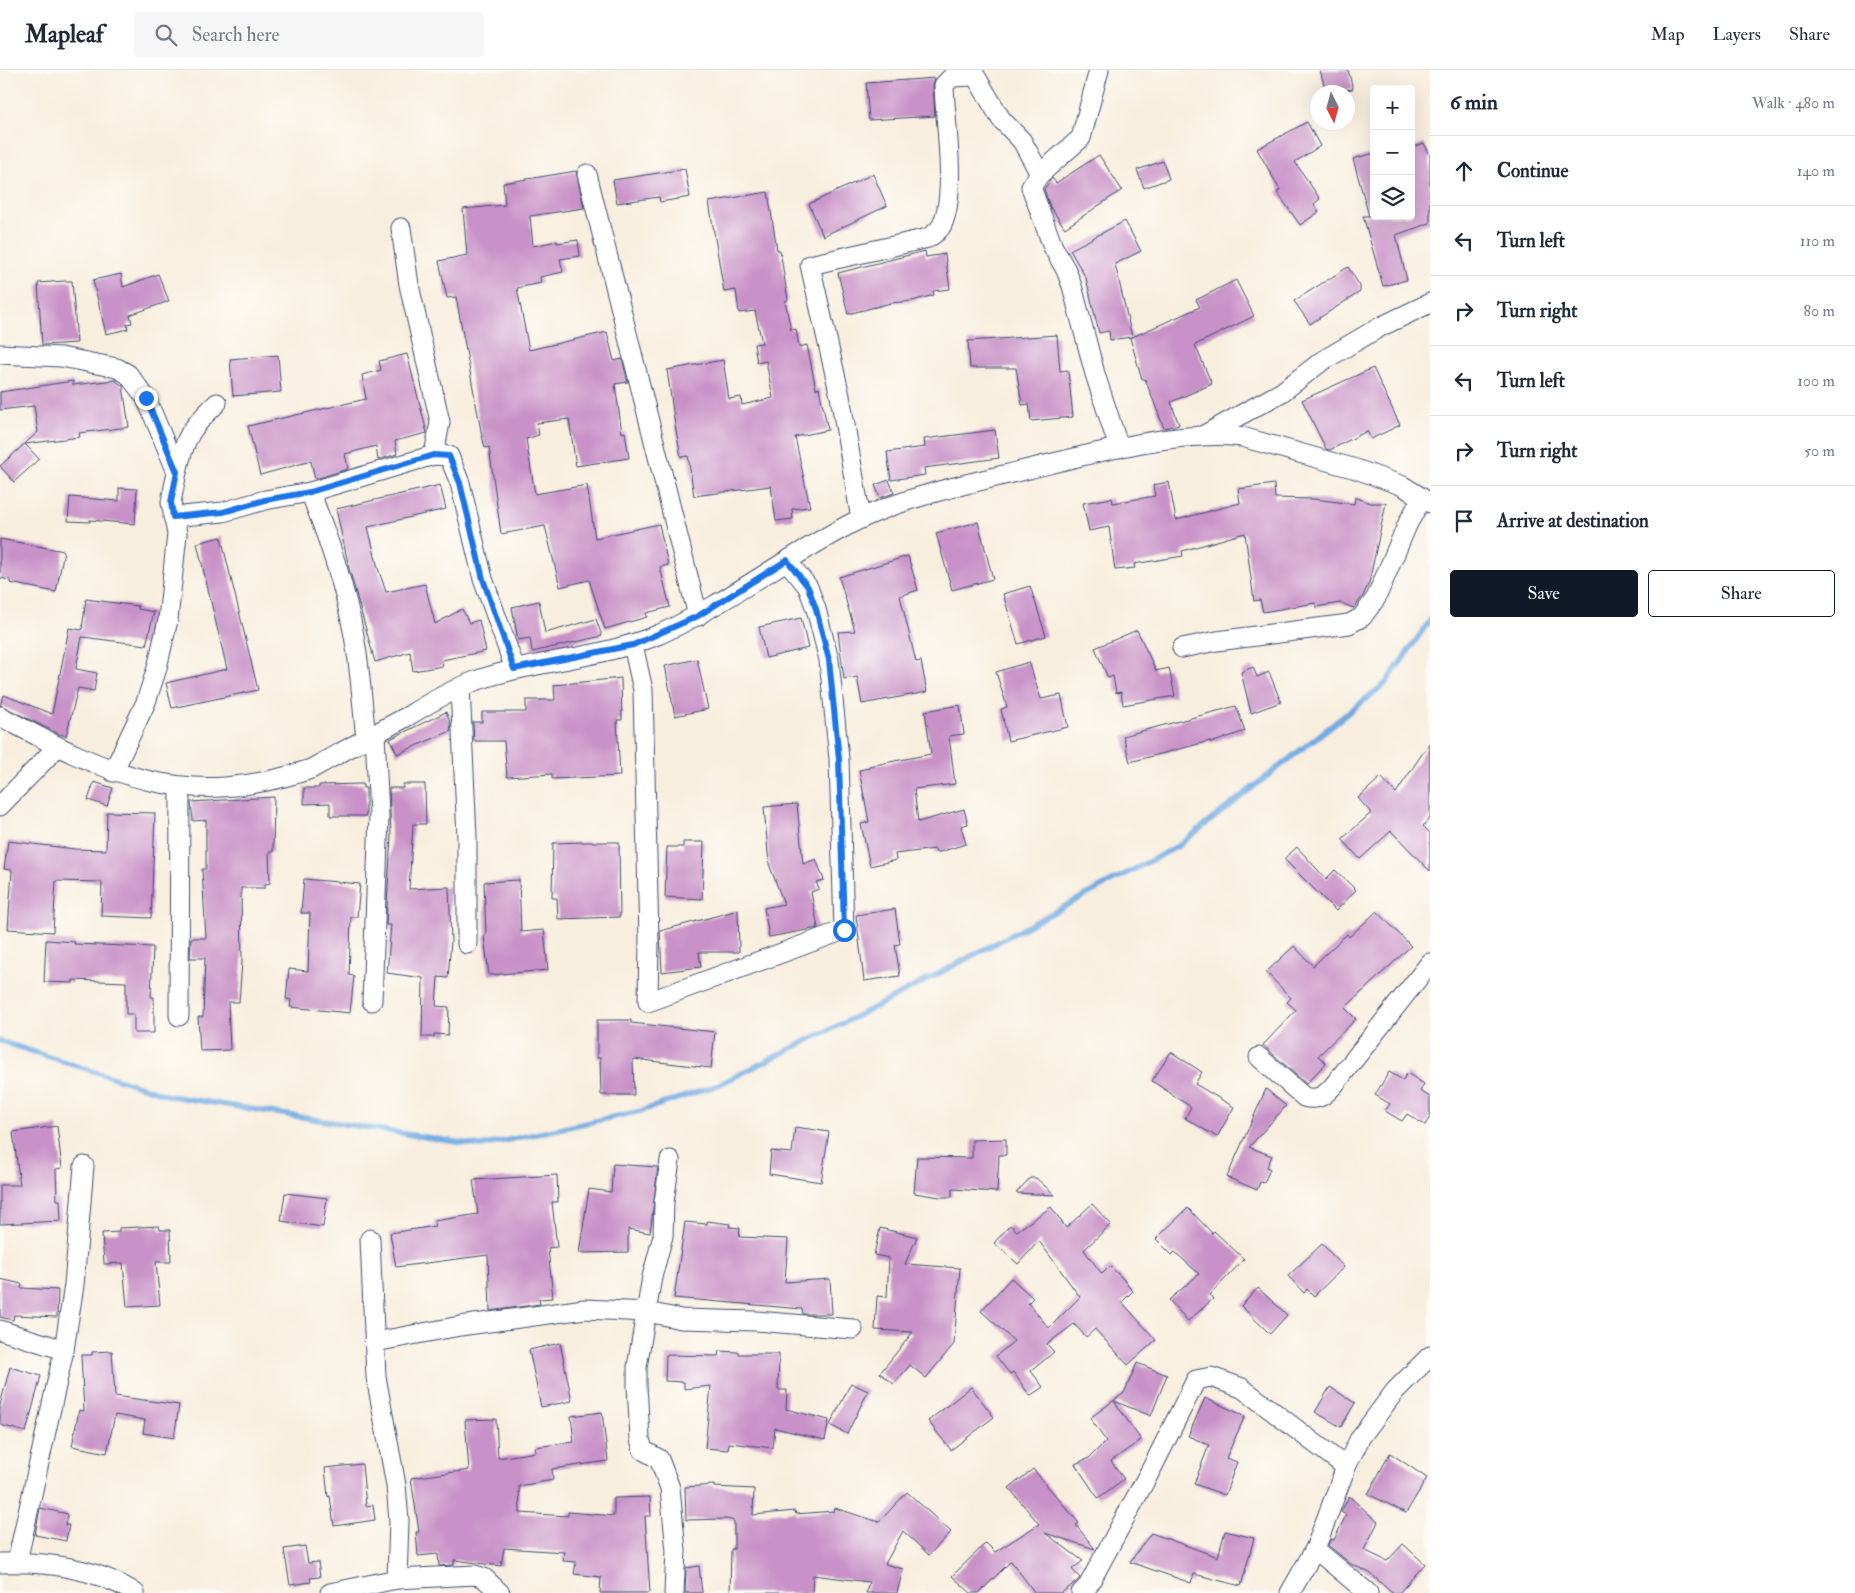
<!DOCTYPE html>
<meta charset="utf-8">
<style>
body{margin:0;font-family:"IM FELL Double Pica",serif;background:#f6f6f7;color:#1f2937}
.controls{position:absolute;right:15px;top:15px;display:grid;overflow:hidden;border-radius:5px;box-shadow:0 5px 20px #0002}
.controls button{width:45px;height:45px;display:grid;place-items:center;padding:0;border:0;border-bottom:1px solid #e0e1e3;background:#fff;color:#1f2937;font:25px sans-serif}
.compass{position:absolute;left:1310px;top:15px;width:45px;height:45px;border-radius:50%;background:#fff;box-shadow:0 5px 20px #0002;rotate:174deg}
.stop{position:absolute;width:15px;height:15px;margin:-11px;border:4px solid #1a73e8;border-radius:50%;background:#fff}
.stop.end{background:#1a73e8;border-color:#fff;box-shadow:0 1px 5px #0008}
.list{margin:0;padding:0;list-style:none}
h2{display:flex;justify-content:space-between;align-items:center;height:65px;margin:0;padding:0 20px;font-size:21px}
h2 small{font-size:16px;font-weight:400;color:#747a83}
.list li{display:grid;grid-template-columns:32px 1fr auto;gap:15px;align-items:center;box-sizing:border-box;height:70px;padding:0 20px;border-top:1px solid #e0e1e3}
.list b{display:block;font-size:19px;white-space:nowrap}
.list em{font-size:16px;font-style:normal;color:#747a83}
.actions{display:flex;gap:10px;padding:15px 20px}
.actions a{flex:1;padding:11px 0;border:1px solid #111827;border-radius:5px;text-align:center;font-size:18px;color:#111827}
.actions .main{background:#111827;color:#fff}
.icon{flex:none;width:28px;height:28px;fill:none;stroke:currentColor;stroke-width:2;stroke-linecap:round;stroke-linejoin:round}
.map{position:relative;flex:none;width:1430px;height:1523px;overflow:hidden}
header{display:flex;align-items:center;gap:30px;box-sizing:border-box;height:70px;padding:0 25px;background:#fff;border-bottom:1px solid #e0e1e3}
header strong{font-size:24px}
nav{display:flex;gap:28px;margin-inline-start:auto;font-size:18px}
.search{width:350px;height:45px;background:#f6f6f7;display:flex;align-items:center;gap:12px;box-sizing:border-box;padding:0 18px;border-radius:5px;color:#747a83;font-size:19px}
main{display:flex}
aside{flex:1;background:#fff}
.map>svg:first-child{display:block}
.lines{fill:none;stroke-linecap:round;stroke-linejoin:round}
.stream{stroke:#73abe2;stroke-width:5.5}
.building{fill:#c891c7}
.minor-casing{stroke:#3c4c71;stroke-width:21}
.minor{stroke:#fff;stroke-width:19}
.route{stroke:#1a73e8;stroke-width:6}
</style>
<header>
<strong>Mapleaf</strong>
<div class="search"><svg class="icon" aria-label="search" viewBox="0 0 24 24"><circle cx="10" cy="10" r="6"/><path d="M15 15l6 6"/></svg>Search here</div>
<nav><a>Map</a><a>Layers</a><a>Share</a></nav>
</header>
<main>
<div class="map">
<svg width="1430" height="1523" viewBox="0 0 1430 1523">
<rect width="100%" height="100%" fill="#fdfcf7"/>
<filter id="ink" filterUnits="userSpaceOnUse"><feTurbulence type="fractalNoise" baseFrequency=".02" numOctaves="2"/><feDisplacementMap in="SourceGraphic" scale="10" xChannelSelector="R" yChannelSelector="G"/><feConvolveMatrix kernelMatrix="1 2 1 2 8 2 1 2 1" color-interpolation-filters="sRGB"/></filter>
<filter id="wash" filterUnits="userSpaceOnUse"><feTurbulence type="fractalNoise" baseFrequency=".0096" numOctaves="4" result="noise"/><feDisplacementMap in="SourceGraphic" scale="20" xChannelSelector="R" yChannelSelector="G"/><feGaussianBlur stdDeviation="1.12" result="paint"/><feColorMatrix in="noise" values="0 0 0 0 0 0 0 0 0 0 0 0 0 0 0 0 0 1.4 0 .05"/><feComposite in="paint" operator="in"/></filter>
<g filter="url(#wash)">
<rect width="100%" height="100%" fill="#f8eede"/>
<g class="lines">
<path class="stream" d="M0,971l170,55 311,50 160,-35 77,-26 169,-84 291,-155 208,-163 44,-63"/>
</g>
<g id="blocks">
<g class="building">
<path d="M1320,0h28l5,19 -27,3z"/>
<path d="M935,8l-2,8 2,30 -66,4 -3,-37z"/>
<path d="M1307,52l13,24 -25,16 25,37 -6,5 5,8 -19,13 -23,-33 3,-2 -23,-41z"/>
<path d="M1424,73l6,12v68l-34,12 11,45 -24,6 -20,-70h48v-68z"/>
<path d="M1374,83v62l-5,1 -16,-57z"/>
<path d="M1099,85l23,35 -57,38 -15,-21 -6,-18 8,-11 4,5z"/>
<path d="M1163,91l6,18 -25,9 -7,-18z"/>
<path d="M685,99l5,28 -30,5 -1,-5 -42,6 -4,-23z"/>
<path d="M576,101l8,37 -54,8 3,30 24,-5v2l21,-3 2,16 -20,3 3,13 -23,5 1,6 -24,5 12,62 78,-18 7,29 8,-2 6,23 -13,2 7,49 3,-1 4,26 -53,8 -7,-47 -32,4 2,12 -13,4 9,55 52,-9 8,53 64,-14 9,41 -8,2 10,40 -24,6 1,4 -42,12 -16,-49 -29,7 -15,-61 -44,8 -12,-87 -4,1 -3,-12 -26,-139 -9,1 -8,-37 28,-6 -4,-46 42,-4 -2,-22z"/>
<path d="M873,104l14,32 -64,30 -14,-32z"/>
<path d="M768,122l9,58h3l8,50 -3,1 6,29 5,-1 3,18 8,-2 9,44 3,-1 9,42 -33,7 15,70 -18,2 1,10 -17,2 -5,-35 -77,10 -6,-40 -7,1 -6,-32 -8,-55 56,-10 6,39 12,-2 1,8 31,-7 -7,-37 -9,2 -3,-19 8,-1 -7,-32 -16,2 -3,-23 -12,2 -15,-90z"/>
<path d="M1125,151l16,30 -26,13 17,73 -22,3 -1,-9 -10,2 -13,-55 -16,-28z"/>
<path d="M925,181l1,6 19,-3 5,35 -17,2 1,4 -22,6 -21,2 -43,11 -10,-41z"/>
<path d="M1348,197l12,19v6l-50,32 -16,-23z"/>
<path d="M121,204l2,13 35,-13 11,27 -39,14 2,8 -5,1 1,5 -22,5 -13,-54z"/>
<path d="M1236,210l18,36 -59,29 17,39 -41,18 8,23 -15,3 -19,-49h-3l-12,-41 70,-31 -4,-7z"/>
<path d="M65,211h7l5,62 -35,2 -4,-62z"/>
<path d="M1057,265l3,36 8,-1 5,47 -42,4 -2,-17 -7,1 -6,-37h-46l-2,-27z"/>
<path d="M407,284l20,79 -32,8 2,13 -19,6 -2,-14 -31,8 3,15 -33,10 -4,-18 -51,14 -12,-49 118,-27 -4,-24 19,-5 -2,-9z"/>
<path d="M278,285l3,37 -48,4 -3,-37z"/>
<path d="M1373,298l27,57 -29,14 -4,-8 -37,19 -4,-1 -24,-49z"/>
<path d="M115,310l8,6 6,41 -50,6 1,4 -55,7 14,15 -25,23 -14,-16 38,-34 -4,-26 -34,4v-18l73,-11v4z"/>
<path d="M995,360l4,28 -75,10 1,7 -34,5 -4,-28 38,-5 -1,-8z"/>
<path d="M889,410l5,13 -14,5 -5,-13z"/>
<path d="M1169,412l7,38 64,-17 -2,-14 36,-5 1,14 39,1 40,5 1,-7 15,6h16l-17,80 -6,13 -9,12 -14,-5 -24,4 -1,-4 -52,9 -3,-12 -6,1 -9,-68 -63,18 1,5 -49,8 1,4 -20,2 -6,-43 -20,4 -6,-28 29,-5 1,5 42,-7 -2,-11z"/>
<path d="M440,415l6,24 -78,18 10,41 8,24 39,-8 10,40 27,-15 7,14 10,-3 7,31 -44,9 1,6 -30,5 -3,-19 -35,10 -26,-94 -13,-59z"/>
<path d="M119,418l18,1 -2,35 -45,-4v2l-22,-1 2,-24 49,4z"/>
<path d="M978,452l15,57 -41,11 -16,-57z"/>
<path d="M221,467l37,153 -86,18 -6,-25 61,-14 -30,-126z"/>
<path d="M0,469l64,12 -8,41 -46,-9v-3l-10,-2z"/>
<path d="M908,486l10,34 -18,6 16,66 5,-1 6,31 -65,12 -5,-27 -13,2 -6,-47 17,-1 -16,-54z"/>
<path d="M1030,516l16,50 -28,8 -15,-50z"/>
<path d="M86,529l52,7v3l16,3 -8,33 -64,-8 -6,32 21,4 -3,18 -16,-3 -12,48 -7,-2 -59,-29 4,-10 48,19 17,-86 13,2z"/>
<path d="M539,531l6,32 51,-14 6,17 -70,16 -2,-14 -12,2 -6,-33z"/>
<path d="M801,548l7,30 -42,10 -7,-31z"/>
<path d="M1137,560l19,41 13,-3 6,28 -52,9 -2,-13 -5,1 -3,-17 -5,2 -13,-30z"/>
<path d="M697,589l11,50 -33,7 -10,-50z"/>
<path d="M1029,592l12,37 20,-4 7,32 -60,14 -7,-32 6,-2 -11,-35z"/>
<path d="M1253,597l4,10 12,-5 12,30 -30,11 -10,-41z"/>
<path d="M621,608l1,42h-5l3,56 -68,3v-5l-45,3 -3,-36h-30l-1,-19h9v-10h44v-12h29l-1,-15z"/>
<path d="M960,635l4,29 -15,2 6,48 -41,5 4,33 46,-13 4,15 -7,2 5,18 -30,9 -1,-4 -40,5 1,6 -26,6 -9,-42 8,-2 -10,-52 10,-2v-2l62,-12 -6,-43z"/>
<path d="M1236,636l9,25 -34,12 -1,-2 -80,21 -7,-26z"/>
<path d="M446,642l4,10 1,9 -54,23 -7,-15z"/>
<path d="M1430,672v76l-7,8 7,7v38l-39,-40 -31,28 -18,-20 29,-26 -13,-15 23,-21 15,16z"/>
<path d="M94,712l19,6 -6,18 -19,-6z"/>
<path d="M363,714v4h3v28h-36v-13l-26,1v-16h15v-3z"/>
<path d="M403,714h22l1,40h-13l-4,65 40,-2 2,54 -3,37 -10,-1 -2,29 13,1 -1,28 -14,-1v3h-12l1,-59 -36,-5 4,-48h-5l5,-91 -2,-46h14z"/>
<path d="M274,727l-1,55h-4l1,31 -5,1v4h-24l1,74 -3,40h-11l2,48 -30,1 -2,-34h5l2,-59h-15l1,-20h15l-4,-69h4v-49l-13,1 -2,-19z"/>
<path d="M797,734l6,60 13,-5 8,21 -8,2 3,7 -8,3 7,36 -49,9 -5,-29 20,-4 -15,-40 -5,-57z"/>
<path d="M107,742l48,1 -4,105 -50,-2 1,-34 -46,-1 -3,51 -45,-3 4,-59 -8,-1 4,-28 67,8 31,1z"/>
<path d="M586,772h33l1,75 -62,2 -1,-21h-5l1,-55z"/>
<path d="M683,772h21l-2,57 -37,-2 2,-50h16z"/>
<path d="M1297,777l29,32 9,-9 21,20 -20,21 -52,-52z"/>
<path d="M304,809l56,5 -3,33h-6l-2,58 5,1 -4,37 -60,-6 1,-7 -5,-1 3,-30 19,2 2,-58h-9z"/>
<path d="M519,810l2,52 23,-2 4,40 -59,5 -5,-39 2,-1 -2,-53z"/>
<path d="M895,839l5,35 -5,1 5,31 -36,5 -8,-66z"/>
<path d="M738,840l1,42h-40l2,15 -39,5 -2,-41z"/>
<path d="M1377,841l34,35 -66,62 11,11 -38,37 8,7 -20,21 -43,-39 33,-35 -9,-8 4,-4 -25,-26 28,-26 19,20 34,-32 2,3z"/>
<path d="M46,870l29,2 -1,2 79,3 -2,50h3v36h-20v-19h-8v-32l-53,-2v3l-29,-1z"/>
<path d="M597,950h34v3l84,9 -4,36 -78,-9 1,36h-33l-1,-37h-3z"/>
<path d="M1171,982l31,20 -7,12 39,23 -17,30 -32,-19 6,-11 -39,-26z"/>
<path d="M1389,1002l14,8 4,-7 17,11 -4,7 10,6v20l-5,8 -18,-11 -5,7 -17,-10 5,-7 -15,-9z"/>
<path d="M1266,1019l20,17 -37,41 23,9 -5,11 3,2 -6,14 -4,-1 -3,8 -30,-13z"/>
<path d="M57,1056l5,42 -6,1 1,31h3l1,21 -61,3v-39h20l-7,-53z"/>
<path d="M795,1057l34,5 -8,50 -52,-8 2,-23 21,2z"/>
<path d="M1006,1069v16h-7l-2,37 -45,-3v8h-12l-26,-4 3,-36 55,1v-18z"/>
<path d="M613,1094l45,3 -8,66 -22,-4v23l-49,1 10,-64 22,3z"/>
<path d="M557,1105l1,27h-6l5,45 -9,1 5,50 -14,1 1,5 -50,7 -2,-56 -92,12 -6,-34 45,-7 -1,-5 44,-7 -5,-34z"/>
<path d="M1030,1108h6l19,17 -39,-2z"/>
<path d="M285,1123l42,5 -4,29 -42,-6z"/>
<path d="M1092,1134l19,20 -27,26 18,24 8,-8 18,18 -1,1 6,6 -11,11 34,38 -28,25 -33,-36 -9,8 -12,-13 -27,20 7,8 -23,19 12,16 -13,9 -17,-24 -3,2 -14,-18 18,-15 -33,-30 30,-33 22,20 -5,5 21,25 31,-31 -41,-56 -21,23 -24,-21 16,-18 7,6 34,-24 15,21z"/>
<path d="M1188,1138l24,25 2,-2 30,28 -34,36 3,4 -25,22 -19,-21 30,-26 -24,-22 -3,3 -16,-16z"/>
<path d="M707,1151l23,3 -1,3 11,1 -1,9 49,2 -3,43 45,-3 2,35h-29l-1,-5 -128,-11 11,-76 22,2z"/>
<path d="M159,1156l1,4h10l1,32h-15l4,43 -33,2 -4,-44 -19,1 -2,-31 17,-1v-4z"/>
<path d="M880,1158l37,9 -12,27 55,4 -6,76 -28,34 -16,-13 -16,19 -14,-11 33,-41 -38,-2 2,-34 10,1 2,-39 -15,-3z"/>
<path d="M1322,1174l22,23 -30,29 -7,-7 -3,4 -16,-17z"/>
<path d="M0,1209l22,5 -1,4 37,2 -1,27 -43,-2 -1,5 -13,-3z"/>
<path d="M1258,1218l29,27 -17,19 -29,-28z"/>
<path d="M560,1273l12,58 -31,6 -12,-57z"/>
<path d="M112,1281l3,45 64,9 -5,33 -31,-5 2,-13 -30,-5 -8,38 -35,-7 7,-36 5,1 -3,-56h11v-3z"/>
<path d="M719,1281l20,1 -1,2h41l-1,36h9l-1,19 43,11 -4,20 -50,-12 -2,20 -44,-5 -1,7 -23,-2 6,-62 -27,3v-7l-19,-1 1,-26 52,1z"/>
<path d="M1137,1293l30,12 -16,41 -37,-15 27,39 -30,21 13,18 -26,19 -23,-34 14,-6 17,-17 -16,-23 34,-25z"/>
<path d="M10,1297l31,9 -15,56 -26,-7v-20z"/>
<path d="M851,1313l17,8 -21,43 -17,-9z"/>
<path d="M971,1317l23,30 -43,33 -23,-29z"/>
<path d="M1330,1317l25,16 -14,24 -26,-15z"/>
<path d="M1205,1328l40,18 -19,42 11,4 -12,33 -31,-11 15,-39 -21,-9z"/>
<path d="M602,1342l6,49 -56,8 1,11 -34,6 1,27 48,3v-4l46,4v-18l36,-1 1,19h-6l5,77h-50l1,-16 -27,-3 2,-12 -13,-1 1,-9 -60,-4 -3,18 -47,-6v5l-15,1 -1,-12 -20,2 -2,-24h3l-8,-54 58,-8 -4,-50 31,-1 2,39 38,-6 -1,-5 39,-5 -3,-26z"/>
<path d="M1390,1383l37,25 -21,35 -38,-19z"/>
<path d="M362,1394l4,42 7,-1 2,15 -41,6 -4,-30 -2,1 -3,-29z"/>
<path d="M1033,1399l46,54 -3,2 19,24 -50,-16 38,28 -11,8 8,9 -5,5 -14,10h-26l-24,-32 -32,32h-8l-19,-17 34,-33 9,9 44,-28 -30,-36z"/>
<path d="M714,1415v2l40,2 -1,26 42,-4 1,3 38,-3 1,-3 44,14 28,-30 44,40 -22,23 -26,-24 -18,33 18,5 -6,24h-31l3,-11 -56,-7 -1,18h-82l1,-44h3v-28l-7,-2 -41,1 -1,-33z"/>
<path d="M1349,1426l29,26 -14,28 23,11 16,-17 22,20 -26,29h-7l-22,-20 -19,-9 -23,-19 3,-6 3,1 12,-25 -5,-3z"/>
<path d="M40,1438l28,6 -3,11h4l-3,16 -31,-6z"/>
<path d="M1225,1461l29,7 -13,48 -47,-12 -3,9 -61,-21 21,-29 67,24z"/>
<path d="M305,1476l3,17 10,-1 2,15 -10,1 1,4 -21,3 -6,-36z"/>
<path d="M699,1496l3,27h-17l1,-25z"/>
</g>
</g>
</g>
<g filter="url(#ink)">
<use href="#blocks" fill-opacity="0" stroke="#3c4c71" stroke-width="1"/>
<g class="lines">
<defs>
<g id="minor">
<path d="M972,0l29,49 21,22 18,33 -9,13 22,60 13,23 6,16 23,88 24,74"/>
<path d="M587,104l111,442"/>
<path d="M1040,104l41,-36 18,-68"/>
<path d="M401,158l8,57 31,137 -6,33"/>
<path d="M0,284l61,3 56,11 11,6 18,24 31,74 -6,30 6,32 -9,86 -11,48 -11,34 -33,70"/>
<path d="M1206,364l76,-42 40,-31 58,-34 50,-24"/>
<path d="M177,402c8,-36 14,-44 40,-69"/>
<path d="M310,422c21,52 39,106 47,162 4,28 6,57 9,85"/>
<path d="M173,447l50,-5 42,-12 45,-8 124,-37 15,1 11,27 23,96 32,90"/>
<path d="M861,449l-21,-123 -30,-131 118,-27c5,-3 11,-7 14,-13 15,-33 3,-103 2,-140l8,-8 22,-1"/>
<path d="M633,575l10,45 6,250 -1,62 196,-72 -5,-171 -10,-99 -13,-51 -8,-22 -21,-26"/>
<path d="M1182,578l35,-7 132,-17 13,-7 14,-19 32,-75 14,-25"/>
<path d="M460,617l7,150v107"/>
<path d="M0,646c110,60 185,95 311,53 32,-18 64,-35 97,-53 21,-13 43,-26 67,-35 60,-21 126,-22 185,-47 70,-32 131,-81 200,-115 50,-24 116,-37 169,-50 62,-15 150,-40 213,-32l114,32 47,17 27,17"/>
<path d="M0,736l57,-59"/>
<path d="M372,931l7,-186 -4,-81"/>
<path d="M179,946l1,-229"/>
<path d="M1259,987l45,40c15,4 21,-2 30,-12l96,-122"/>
<path d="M670,1090l-6,42 -1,34 -11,41 -15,90v18l3,54 3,11 16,9 11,29 6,63 -2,42"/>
<path d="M370,1169l6,138 20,108 3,36 -2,58"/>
<path d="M0,1260l64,20"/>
<path d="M375,1272l85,-16 125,-17 62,3 34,7 75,2 97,8"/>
<path d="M1315,1479l53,44"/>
<path d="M17,1492l47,-212 10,-65 10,-119"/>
<path d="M0,1493c44,-2 97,5 135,30"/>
<path d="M330,1523l67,-14 78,-4 9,3 16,15"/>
<path d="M1081,1523l7,-7 65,-120 43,-86 15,-3 31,11 104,79"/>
<path d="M1290,1523l25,-44 31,-82 14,-29 35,-47 35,-35"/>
</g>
</defs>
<use href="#minor" class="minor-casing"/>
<use href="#minor" class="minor"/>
</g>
</g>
<g class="lines" filter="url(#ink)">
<path class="route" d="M146,328l31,74 -6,30 2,15 50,-5 42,-12 45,-8 124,-37 15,1 11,27 23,96 31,90 119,-24 65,-29 89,-56 21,27 8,22 13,51 10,99 5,171"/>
</g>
</svg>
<div class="controls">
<button>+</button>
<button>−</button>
<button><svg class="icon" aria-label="layers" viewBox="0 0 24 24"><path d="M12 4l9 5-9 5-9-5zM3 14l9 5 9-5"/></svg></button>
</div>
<svg class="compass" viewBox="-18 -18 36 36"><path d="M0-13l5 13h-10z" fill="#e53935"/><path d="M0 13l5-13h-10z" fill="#747a83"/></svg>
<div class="stop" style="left:844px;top:860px"></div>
<div class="stop end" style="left:146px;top:328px"></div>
</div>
<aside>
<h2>6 min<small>Walk · 480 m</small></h2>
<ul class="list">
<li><svg class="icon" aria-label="ahead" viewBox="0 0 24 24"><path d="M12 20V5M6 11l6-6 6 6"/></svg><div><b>Continue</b></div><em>140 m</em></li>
<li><svg class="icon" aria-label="left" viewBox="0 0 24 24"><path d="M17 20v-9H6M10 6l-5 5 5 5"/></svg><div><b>Turn left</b></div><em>110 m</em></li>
<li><svg class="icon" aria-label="right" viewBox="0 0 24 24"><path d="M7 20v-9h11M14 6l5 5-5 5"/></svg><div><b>Turn right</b></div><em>80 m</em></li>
<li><svg class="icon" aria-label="left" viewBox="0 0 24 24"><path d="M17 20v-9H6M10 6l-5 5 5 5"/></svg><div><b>Turn left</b></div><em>100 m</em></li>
<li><svg class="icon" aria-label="right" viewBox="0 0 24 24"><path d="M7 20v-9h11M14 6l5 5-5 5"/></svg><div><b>Turn right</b></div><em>50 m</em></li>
<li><svg class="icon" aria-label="arrive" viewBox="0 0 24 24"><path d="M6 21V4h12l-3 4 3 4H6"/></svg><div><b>Arrive at destination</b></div></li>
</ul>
<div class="actions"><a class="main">Save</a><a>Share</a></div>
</aside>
</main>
